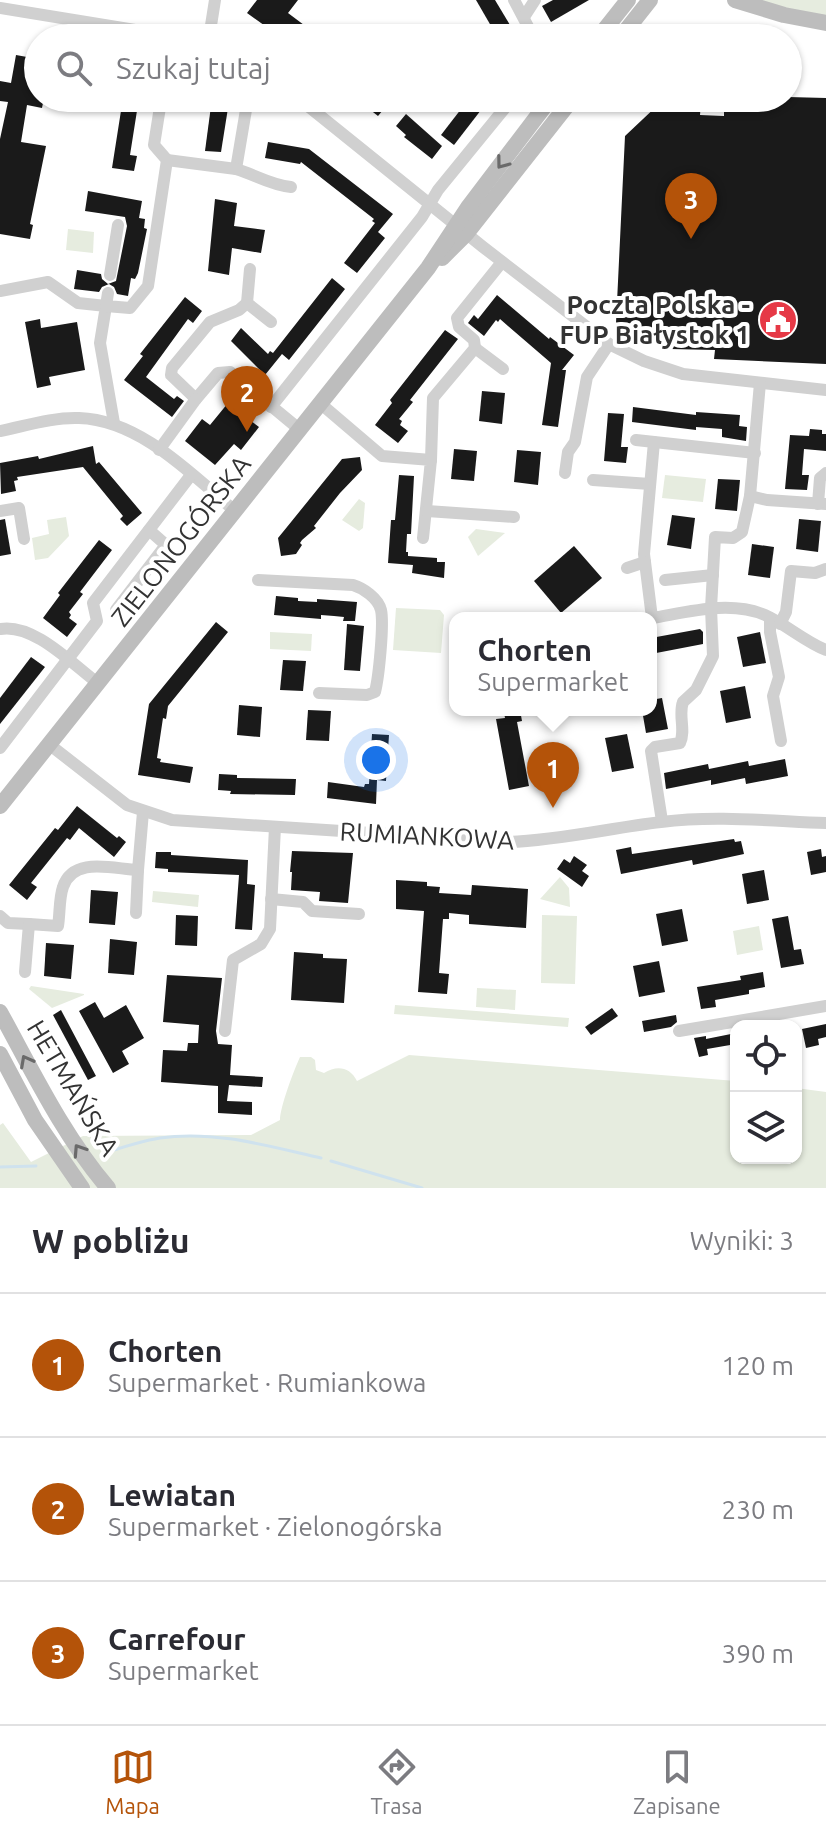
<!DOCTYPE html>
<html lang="pl">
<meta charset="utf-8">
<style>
body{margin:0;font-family:Ubuntu,sans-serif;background:#f7f7f7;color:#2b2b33}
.controls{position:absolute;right:24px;bottom:24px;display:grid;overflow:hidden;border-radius:16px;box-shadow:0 2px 6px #0004}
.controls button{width:72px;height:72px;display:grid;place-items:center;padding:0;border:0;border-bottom:2px solid #e1e1e2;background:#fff;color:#2b2b33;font:40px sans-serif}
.you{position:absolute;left:376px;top:760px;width:28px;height:28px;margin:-20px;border:6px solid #fff;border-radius:50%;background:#1a73e8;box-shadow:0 0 0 12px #1a73e833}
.badge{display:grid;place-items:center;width:52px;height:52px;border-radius:50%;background:#b45309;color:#fff;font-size:26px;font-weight:700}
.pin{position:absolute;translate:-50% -66px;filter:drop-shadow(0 2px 4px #0008)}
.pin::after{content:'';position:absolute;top:42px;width:28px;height:24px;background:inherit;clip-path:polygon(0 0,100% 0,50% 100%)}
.popup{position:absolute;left:449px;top:612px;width:208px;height:104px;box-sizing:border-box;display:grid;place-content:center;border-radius:16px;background:#fff;filter:drop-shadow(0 2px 6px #0005);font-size:26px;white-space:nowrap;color:#7c7c81}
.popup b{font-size:30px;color:#2b2b33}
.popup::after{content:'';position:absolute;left:50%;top:100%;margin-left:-16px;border:16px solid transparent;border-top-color:#fff}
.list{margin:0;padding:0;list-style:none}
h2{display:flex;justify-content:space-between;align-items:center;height:104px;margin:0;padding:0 32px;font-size:34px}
h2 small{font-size:26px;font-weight:400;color:#7c7c81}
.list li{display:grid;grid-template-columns:52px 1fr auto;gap:24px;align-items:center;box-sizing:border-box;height:144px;padding:0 32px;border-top:2px solid #e1e1e2}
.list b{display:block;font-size:30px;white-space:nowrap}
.list p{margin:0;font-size:26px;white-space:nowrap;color:#7c7c81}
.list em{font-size:26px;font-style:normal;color:#7c7c81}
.icon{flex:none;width:44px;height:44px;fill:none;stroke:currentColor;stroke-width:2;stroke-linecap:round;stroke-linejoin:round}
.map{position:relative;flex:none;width:826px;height:1188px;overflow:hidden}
.search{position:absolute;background:#fff;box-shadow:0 2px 6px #0004;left:24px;right:24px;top:24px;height:88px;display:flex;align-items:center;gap:20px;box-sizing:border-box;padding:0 28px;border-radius:44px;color:#7c7c81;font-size:30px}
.sheet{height:536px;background:#fff}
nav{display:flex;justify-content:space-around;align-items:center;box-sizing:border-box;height:112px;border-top:2px solid #e1e1e2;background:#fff;font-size:22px;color:#7c7c81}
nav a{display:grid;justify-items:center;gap:4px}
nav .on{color:#b45309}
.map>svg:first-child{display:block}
.green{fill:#e6ecdf}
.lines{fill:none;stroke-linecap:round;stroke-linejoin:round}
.stream{stroke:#cfe2ee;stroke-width:3}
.building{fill:#1a1a1a}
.street{stroke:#d0d0d0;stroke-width:12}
.secondary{stroke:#bdbdbd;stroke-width:16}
.oneway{stroke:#6a6a6a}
.labels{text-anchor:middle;stroke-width:8;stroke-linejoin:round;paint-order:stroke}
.poi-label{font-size:26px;font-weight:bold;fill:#333;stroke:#fff;text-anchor:end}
.street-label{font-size:26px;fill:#333;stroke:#fff}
</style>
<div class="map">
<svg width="826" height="1188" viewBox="0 0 826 1188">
<rect width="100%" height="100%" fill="#fff"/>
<g class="green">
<path d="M747,0h79v18z"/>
<path d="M68,229l26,3 -1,21 -27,-3z"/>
<path d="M665,475l41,4 -3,23 -41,-4z"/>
<path d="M359,499l6,4 -2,25 -4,3 -17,-11z"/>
<path d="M66,517l3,19 -21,22 -13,2 -3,-22 17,-4 -2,-14z"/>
<path d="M476,529l29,4 -27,23 -10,-19z"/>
<path d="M396,608l44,2 4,5 -3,38 -48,-3z"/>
<path d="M270,632l42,2 -1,17 -41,-2z"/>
<path d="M560,877l9,11 1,19 -30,-8z"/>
<path d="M153,891l46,4 -1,12 -46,-5z"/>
<path d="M542,915l35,1 -2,68 -34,-1z"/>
<path d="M759,926l4,24 -26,5 -4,-24z"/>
<path d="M31,986l53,8v1l-32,13 -23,-19z"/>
<path d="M477,988l39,2 -1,20 -39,-3z"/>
<path d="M395,1005l174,13 -1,9 -174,-13z"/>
<path d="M409,1055l327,26v77h60v-70l30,4v96h-826v-63l3,-2 28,39 52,-26 168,-1 29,-15c0,-13 14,-50 20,-63h11l4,3 1,10 8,3c13,-8 26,-6 33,8z"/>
</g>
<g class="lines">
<g class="stream">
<path d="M105,1153c18,-6 36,-12 55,-15 54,-8 108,8 161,20"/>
<path d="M331,1161l91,27"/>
<path d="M0,1167l36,-1"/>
</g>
</g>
<g class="building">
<path d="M257,0h41l-10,13 24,18 -6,7h-24l-35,-25z"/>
<path d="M476,0h19l21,35 -5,3h-13z"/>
<path d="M553,0h36l-38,22 -9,-16z"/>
<path d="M16,55l22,4v39h6l-2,10 -15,-3 -6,37 25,4 -16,78 3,1 -3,14 -30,-5v-95l8,-37 -8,-1v-20l11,2z"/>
<path d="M788,97l38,1v266l-112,-5 1,-9 -45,-1 -6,-5v-7l-25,-1 1,-12 -24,-1 9,-187 36,-34 40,1 -1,12 24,1v-18z"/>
<path d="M123,98h16l-9,57 7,1 -3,15 -22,-3z"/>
<path d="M355,98h26l7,6 -10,12z"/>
<path d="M468,100l13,10 -27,35 -13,-10z"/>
<path d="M211,106l17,2 -7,44 -16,-1z"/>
<path d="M406,114l36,32 -10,13 -28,-22 2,-2 -10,-9z"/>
<path d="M268,142l41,7 84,65 -15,18 7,6 -28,35 -13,-10 31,-40 -3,-2 2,-2 -73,-57 -1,2 -35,-6z"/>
<path d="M88,191l54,10 -3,17 6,1 -1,9 3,1 -9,44 -3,6 -4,-1 -3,18 -11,-2 -3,-7 -5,-3 -7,3 -3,5 -25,-3 3,-19 24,4 1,5 6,5 8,-3 11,-55 -2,-9 -40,-6z"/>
<path d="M215,199l22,4 -3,23 31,4 -4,23 -29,-5 -3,27 -21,-4z"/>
<path d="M332,278l13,11 -56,71 -7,-6 -17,21 -34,-34 10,-13 27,26 2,-3 3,2z"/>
<path d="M497,295l52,44 1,-2 24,18 -12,15h4l-8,57 -16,-2 9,-62 -51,-44 -2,3 -2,-2 -12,16 -16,-13 6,-8 4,4z"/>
<path d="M185,297l17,14 -9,12 -5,-4 -42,58 28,22 3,-3 7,5 -12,16 -48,-37 19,-24 -3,-2z"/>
<path d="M40,319l1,9 36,-6 8,48 -36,7 2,8 -14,3 -12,-66z"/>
<path d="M445,330l13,9 -48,61 3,2 -14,17 3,2 -2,4 8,6 -10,12 -23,-18 17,-22 -2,-3z"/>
<path d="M482,391l23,2 -3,31 -23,-3z"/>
<path d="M228,403l31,24 -18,23 -7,-6 -19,21 -30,-24 17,-22 8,6z"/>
<path d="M633,407l63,8v-3l44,3 -1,11 8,1 -1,14 -24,-4v-8l-26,-2v3l-64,-8z"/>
<path d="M608,413l16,1 -3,33h7l-2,16 -22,-2z"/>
<path d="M810,429l12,1v4h4v17l-22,-2 -2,26h7l-2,15 -22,-1 5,-54 19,1z"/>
<path d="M93,446l3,18 3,-2 43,51 -15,13 -7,-7 3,-3 -40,-49 -66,10 1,3 -4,1 2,10 -15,3 -1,-31 38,-7 1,3z"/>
<path d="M454,449l23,2 -3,30 -23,-2z"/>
<path d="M517,450l24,2 -3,33 -24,-3z"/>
<path d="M360,457l2,13 -22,23 -26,33 2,2 -14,12 -2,3 2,2 -6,9 -15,2 -3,-18 9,-11 55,-68z"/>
<path d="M399,475l15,1 -3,58h-4l-1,18h2v4l29,2v4h8l-1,16 -32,-5 1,-8 -25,-2 3,-43h4z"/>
<path d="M718,479l22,1 -3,31 -22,-2z"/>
<path d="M672,515l23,3 -4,31 -24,-4z"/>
<path d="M5,519l6,35 -11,2v-36z"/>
<path d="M799,519l22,2 -3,31 -22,-3z"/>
<path d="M99,540l13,10 -32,42 3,2 -14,18 2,3 -2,3 8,6 -10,13 -24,-19 17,-23 -2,-2z"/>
<path d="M752,544l22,3 -4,31 -22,-3z"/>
<path d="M574,546l28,32 -41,35 -27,-32z"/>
<path d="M276,596l22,2v3l19,1v-3l40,3 -2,19h-12l1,-4 -10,-1 -13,-1v4l-47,-4z"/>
<path d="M216,622l12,10 -60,74 -2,13 -3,-1 -6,40 4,1 -1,3 33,5 -3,16 -52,-8 11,-71z"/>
<path d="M347,624l17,2 -4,45 -16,-1z"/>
<path d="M700,629l3,3v12l-52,10v-16z"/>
<path d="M760,632l6,31 -23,4 -6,-30z"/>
<path d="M31,657l14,10 -45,57v-26z"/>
<path d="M283,660l23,1 -3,30 -23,-1z"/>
<path d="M745,686l6,32 -25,5 -6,-32z"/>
<path d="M662,698l6,31 -22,4 -4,-23h9v-10z"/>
<path d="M239,705l23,2 -2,30 -23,-2z"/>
<path d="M308,710l23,1 -2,30 -23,-1z"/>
<path d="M520,710l2,11 -5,1 12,64 -20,4 -13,-71 9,-1 -1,-5z"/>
<path d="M372,734l17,1 -3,46 -9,-1 -1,24 -49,-6 1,-16 36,5 1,-3h4z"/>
<path d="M627,734l7,34 -22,4 -7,-34z"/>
<path d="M785,759l3,17 -42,8 -1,-6 -34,7v-5l-45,9 -2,-16 44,-9 1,5 39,-8 1,5z"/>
<path d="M219,774l18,1v3l59,1 -1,16 -65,-1 1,-3 -13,-1z"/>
<path d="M77,806l40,32 2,-2 7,6 -12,15 -35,-29 -9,12 -3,-2 -36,45 6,4 -10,13 -18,-15 46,-57 3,2z"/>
<path d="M734,839l1,3 6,-1 3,13 -51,11 -1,-5 -71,14 -5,-24 15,-3 1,7z"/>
<path d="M821,849l1,8 4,-1v16l-15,3 -4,-23z"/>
<path d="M292,851l61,2 -5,50 -29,-2 1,-9 -29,-2 1,-18h-2z"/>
<path d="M156,852h15v3l77,5 -1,24 8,1 -3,45 -17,-1 4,-54 -71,-3v-3l-13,-1z"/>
<path d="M574,856l13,9 -5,6 7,5 -7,11 -25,-18 7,-10 6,4z"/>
<path d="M764,870l5,30 -22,4 -5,-30z"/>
<path d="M396,880l31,2v4l13,1 -1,6 32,2 1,-10 56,4 -2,39 -57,-4v-9l-20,-2v6h-6l-4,54 10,1 -2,20 -29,-2 6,-81 -28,-2z"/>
<path d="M91,890l27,2 -3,33 -26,-2z"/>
<path d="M682,909l6,32 -26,5 -6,-32z"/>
<path d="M176,915l22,1 -1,30 -22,-1z"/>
<path d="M788,916l6,34 7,-1 3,15 -23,4 -9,-49z"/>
<path d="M110,939l27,3 -3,33 -26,-2z"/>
<path d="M46,943l28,2 -3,34 -27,-3z"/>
<path d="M294,952l29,2v4l24,1 -3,44 -53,-3z"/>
<path d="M659,961l6,31 -26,5 -6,-31z"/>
<path d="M763,972l2,15 -16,3v4l-34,6 1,7 -15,2 -4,-22 44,-7 -1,-4z"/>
<path d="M167,975l55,3 -6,53 2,13 14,1 -2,30 33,2 -1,10 -33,-2 -2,16 25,1v13l-34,-2v-27l-57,-4 2,-32 24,1 1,-8h10l1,-18 -36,-3z"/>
<path d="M95,1002l9,16 22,-13 18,33 -22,13 7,13 -16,9 -34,-62z"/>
<path d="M612,1008l6,8 -27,19 -6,-8z"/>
<path d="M61,1010l35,66 -8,4 -35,-65z"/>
<path d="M676,1015l1,7 -6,5 -27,5 -2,-11z"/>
<path d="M826,1024v13l-8,2 1,6 -13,3 -4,-19z"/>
<path d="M736,1033v11l-29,5 1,6 -9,2 -5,-19 12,-2v3z"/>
</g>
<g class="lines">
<g class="street">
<path d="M514,0l20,38"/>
<path d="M0,8l184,30"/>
<path d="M524,17l11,-17"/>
<path d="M209,38l6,-38"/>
<path d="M248,98l-12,71c20,6 34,16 55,18"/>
<path d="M298,98l185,149 126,97 35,17 39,13 143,16"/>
<path d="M167,160l69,9"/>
<path d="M250,269l-3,34 24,19"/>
<path d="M110,275l8,-50"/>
<path d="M0,291l48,-9 30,21 28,3 -6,37 14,80"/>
<path d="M108,293l-2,13 24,2 18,-22 19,-126 -13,-15 6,-38"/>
<path d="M247,303l-8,7 -29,12 -38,46 -1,7 25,24 22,-26 12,-1 69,57"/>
<path d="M475,348l28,21"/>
<path d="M321,404l61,52 49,4 -8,78"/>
<path d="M271,407l151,-190 16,-27 75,-92"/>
<path d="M0,431c25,-5 53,-14 79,-13 61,2 112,56 156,93"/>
<path d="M636,440l119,13"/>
<path d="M654,442l-10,112 8,64c36,-6 78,-18 113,-3 22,10 39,26 61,35"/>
<path d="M159,450l37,-51"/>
<path d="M431,460l2,-62 42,-50 -1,-8 -15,-13 -2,-9 45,-56"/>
<path d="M565,473l3,-21 7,-10 12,-65 22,-33"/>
<path d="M593,480l57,4"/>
<path d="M750,496l17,4 59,4"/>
<path d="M818,504l2,-26 6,-5"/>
<path d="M0,511l19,-3 5,31"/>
<path d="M427,511l87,6"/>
<path d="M627,568l18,-6"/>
<path d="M258,580l95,5c10,3 25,13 28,25 3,14 -2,66 -6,82l-8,3 -48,-2"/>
<path d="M665,580l48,-5"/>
<path d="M116,610l50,-65 -17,-15"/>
<path d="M770,618v14l9,45 -6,19 8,45"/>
<path d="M780,624l6,-12 5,-41 24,2 11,-4"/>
<path d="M0,629c34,-6 72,35 99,55"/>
<path d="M50,745l77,60 45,15 337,22c52,-2 101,-14 152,-20 54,-7 110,-1 165,1"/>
<path d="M0,748l97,-127 -4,-18 98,-128"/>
<path d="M662,821l-11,-70 4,-4 25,-4c6,-13 -2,-28 3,-41l13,-12 17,-34 -2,-48 4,-71 18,1 9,-6 8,-36 10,-113"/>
<path d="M271,899l32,3 9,9 47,3"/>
<path d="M136,913l2,-43"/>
<path d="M0,916l8,7 21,1"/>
<path d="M25,972l4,-48 29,2c2,-12 1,-28 5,-39 10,-31 50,-18 75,-17l5,-58"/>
<path d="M225,1031l8,-71 28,-16 9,-15 5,-102"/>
<path d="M679,1031l147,-25"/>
</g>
<g class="secondary">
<path d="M735,0l49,15 42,8"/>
<path d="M598,38l30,-38"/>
<path d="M620,38l30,-38"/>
<path d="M442,258l24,-24 107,-136"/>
<path d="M0,806l428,-538 41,-62 82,-108"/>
<path d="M0,1012c33,60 63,123 108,176"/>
<path d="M0,1054l35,66 47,68"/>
</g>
</g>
<defs><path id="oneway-chevron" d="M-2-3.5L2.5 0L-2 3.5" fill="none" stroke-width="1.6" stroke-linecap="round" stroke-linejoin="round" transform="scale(2)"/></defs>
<g class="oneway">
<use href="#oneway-chevron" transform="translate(502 163) rotate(127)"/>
<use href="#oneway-chevron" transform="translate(26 1061) rotate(-118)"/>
<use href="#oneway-chevron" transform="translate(79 1150) rotate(-123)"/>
</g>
<defs>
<symbol id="civic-disc" viewBox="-11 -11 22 22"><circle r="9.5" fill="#e63946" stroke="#fff"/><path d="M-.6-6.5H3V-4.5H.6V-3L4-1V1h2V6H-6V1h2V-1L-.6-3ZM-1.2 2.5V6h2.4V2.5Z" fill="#fff"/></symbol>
</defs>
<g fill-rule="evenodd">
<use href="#civic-disc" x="756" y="298" width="44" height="44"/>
</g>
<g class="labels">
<g class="poi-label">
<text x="750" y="314">Poczta Polska -<tspan x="750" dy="30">FUP Białystok 1</tspan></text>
</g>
<g class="street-label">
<text transform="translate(181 541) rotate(-52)" y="9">ZIELONOGÓRSKA</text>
<text transform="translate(427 836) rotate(3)" y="9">RUMIANKOWA</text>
<text transform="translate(73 1088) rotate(59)" y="9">HETMAŃSKA</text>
</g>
</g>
</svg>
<div class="controls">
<button><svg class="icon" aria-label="locate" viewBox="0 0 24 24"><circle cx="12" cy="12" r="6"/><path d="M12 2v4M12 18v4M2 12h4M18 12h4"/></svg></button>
<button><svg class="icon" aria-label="layers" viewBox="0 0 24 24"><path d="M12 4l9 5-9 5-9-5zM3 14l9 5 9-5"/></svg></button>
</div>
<div class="you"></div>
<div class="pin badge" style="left:553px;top:808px">1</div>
<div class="popup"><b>Chorten</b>Supermarket</div>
<div class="pin badge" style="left:247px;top:432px">2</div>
<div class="pin badge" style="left:691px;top:239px">3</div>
<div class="search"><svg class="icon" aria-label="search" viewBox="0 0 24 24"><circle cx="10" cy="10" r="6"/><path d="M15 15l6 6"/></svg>Szukaj tutaj</div>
</div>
<section class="sheet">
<h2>W pobliżu<small>Wyniki: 3</small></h2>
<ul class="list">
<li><span class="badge">1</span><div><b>Chorten</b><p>Supermarket · Rumiankowa</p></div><em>120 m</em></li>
<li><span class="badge">2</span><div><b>Lewiatan</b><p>Supermarket · Zielonogórska</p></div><em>230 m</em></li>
<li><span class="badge">3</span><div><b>Carrefour</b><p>Supermarket</p></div><em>390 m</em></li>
</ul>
</section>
<nav>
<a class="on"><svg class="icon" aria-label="map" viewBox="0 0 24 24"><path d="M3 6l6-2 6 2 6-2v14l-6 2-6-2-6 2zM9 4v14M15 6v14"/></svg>Mapa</a>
<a><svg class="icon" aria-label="directions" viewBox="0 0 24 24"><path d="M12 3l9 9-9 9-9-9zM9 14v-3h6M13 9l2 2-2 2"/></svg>Trasa</a>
<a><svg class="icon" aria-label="saved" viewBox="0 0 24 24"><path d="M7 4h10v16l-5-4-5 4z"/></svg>Zapisane</a>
</nav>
